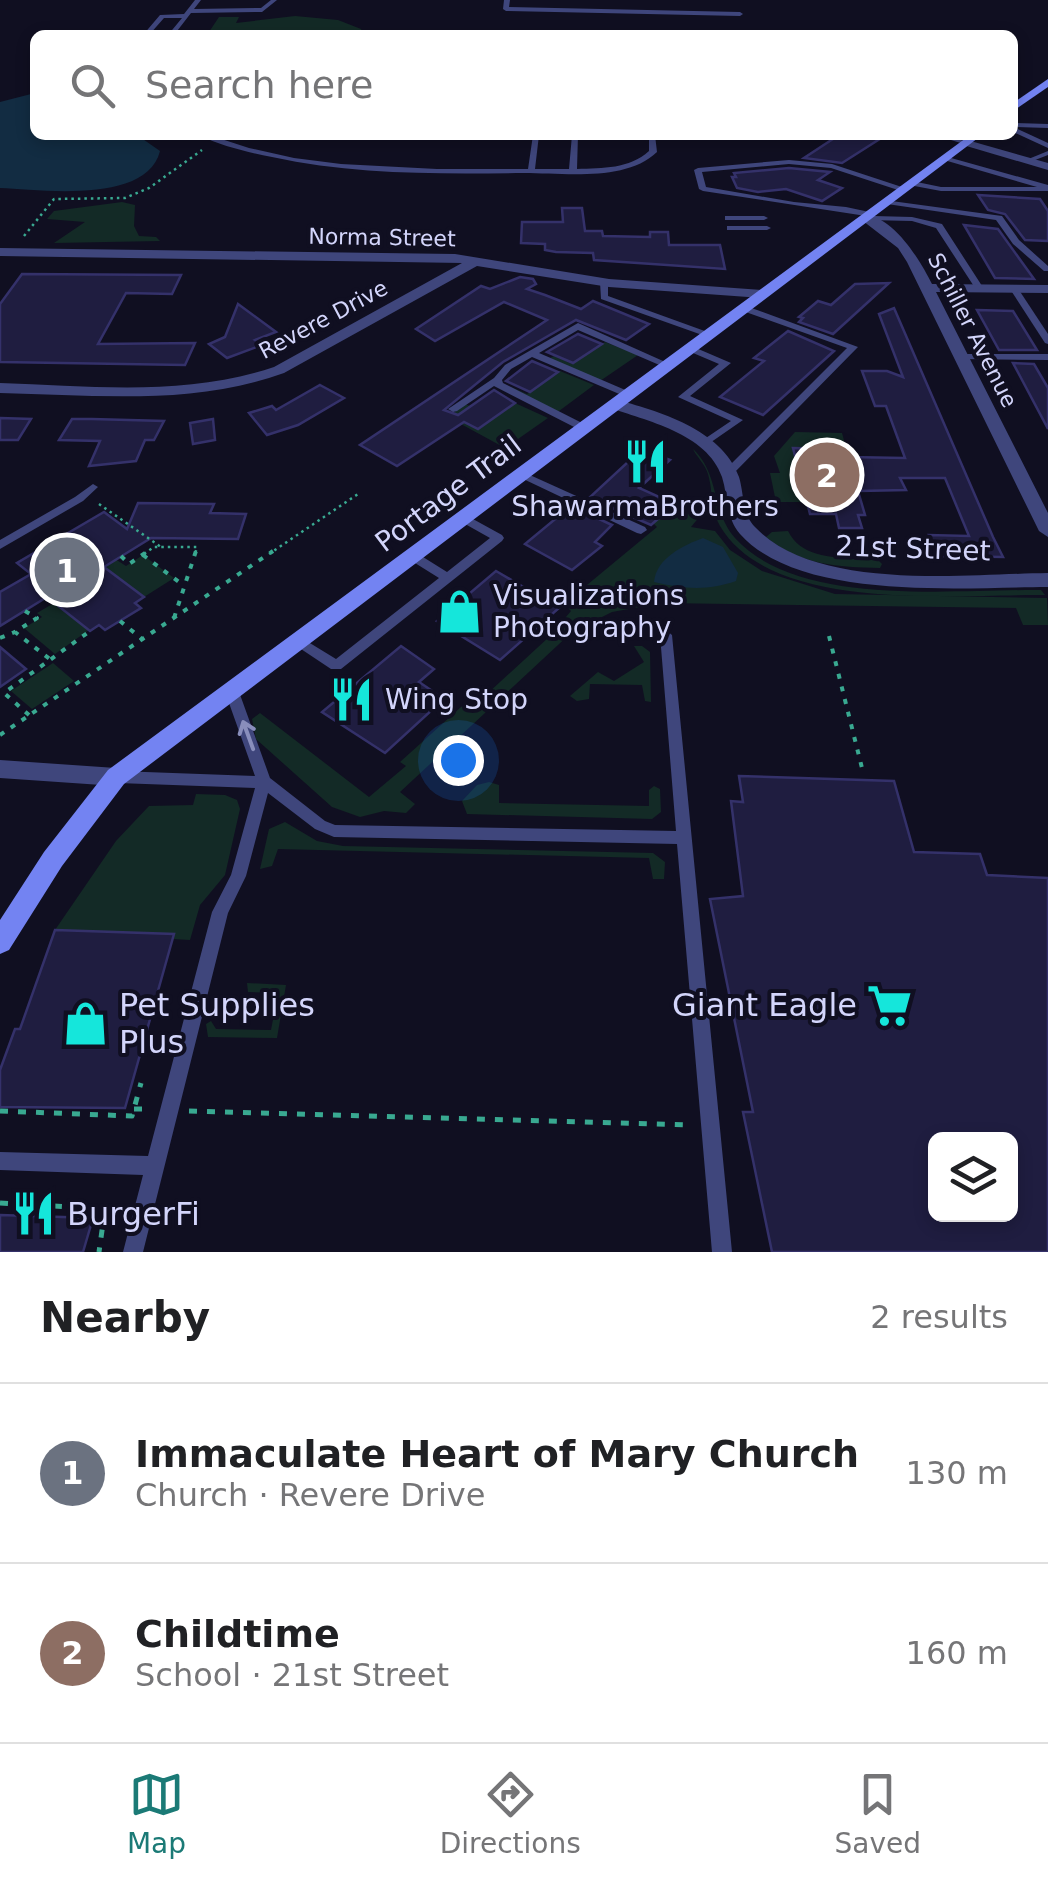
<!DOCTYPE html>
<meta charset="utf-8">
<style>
body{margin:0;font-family:"DejaVu Sans",sans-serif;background:#f6f6f6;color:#202124}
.controls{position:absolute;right:30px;bottom:30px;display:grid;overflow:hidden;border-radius:15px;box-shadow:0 5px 15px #0003}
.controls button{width:90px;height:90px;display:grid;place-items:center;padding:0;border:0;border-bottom:2px solid #e0e0e0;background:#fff;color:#202124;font:50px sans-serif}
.you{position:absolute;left:458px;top:760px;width:35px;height:35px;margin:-25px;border:8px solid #fff;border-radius:50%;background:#1a73e8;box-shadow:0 0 0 15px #1a73e833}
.badge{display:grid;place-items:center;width:65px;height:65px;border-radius:50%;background:#1b7a76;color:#fff;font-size:32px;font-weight:700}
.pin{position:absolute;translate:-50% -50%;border:5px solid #fff;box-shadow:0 2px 10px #0006}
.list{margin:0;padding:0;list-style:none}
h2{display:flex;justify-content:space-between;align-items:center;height:130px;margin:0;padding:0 40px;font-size:42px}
h2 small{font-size:32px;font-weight:400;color:#757577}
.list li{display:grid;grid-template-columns:65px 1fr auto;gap:30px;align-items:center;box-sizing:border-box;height:180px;padding:0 40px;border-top:2px solid #e0e0e0}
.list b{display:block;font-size:38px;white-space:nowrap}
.list p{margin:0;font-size:32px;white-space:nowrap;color:#757577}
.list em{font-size:32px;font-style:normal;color:#757577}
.icon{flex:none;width:55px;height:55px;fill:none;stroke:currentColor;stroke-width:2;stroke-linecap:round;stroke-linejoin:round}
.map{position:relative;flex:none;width:1048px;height:1252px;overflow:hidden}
.search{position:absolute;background:#fff;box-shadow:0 5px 15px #0003;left:30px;right:30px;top:30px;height:110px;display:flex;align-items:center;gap:25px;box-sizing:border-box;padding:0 35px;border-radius:15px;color:#757577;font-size:38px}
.sheet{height:490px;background:#fff}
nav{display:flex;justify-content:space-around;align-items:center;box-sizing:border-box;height:140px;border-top:2px solid #e0e0e0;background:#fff;font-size:28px;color:#757577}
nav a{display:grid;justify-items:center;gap:5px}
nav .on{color:#1b7a76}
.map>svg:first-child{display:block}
.green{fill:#132a26}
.water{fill:#122c42}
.building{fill:#1f1d40;stroke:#34316a;stroke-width:2.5;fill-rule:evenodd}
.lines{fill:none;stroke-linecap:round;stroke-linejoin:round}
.path-far2{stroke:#39a991;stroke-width:2.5;stroke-dasharray:2.5 4;stroke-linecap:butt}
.path-far1{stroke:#39a991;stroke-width:4;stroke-dasharray:5 8;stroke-linecap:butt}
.path{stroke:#39a991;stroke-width:5;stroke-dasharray:8 10;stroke-linecap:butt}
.service{fill:#3f467c;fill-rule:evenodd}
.minor{fill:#3f467c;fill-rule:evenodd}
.tertiary{fill:#3f467c;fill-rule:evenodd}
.secondary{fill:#7383f2;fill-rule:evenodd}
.oneway{stroke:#898ebc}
.labels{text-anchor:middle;stroke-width:8;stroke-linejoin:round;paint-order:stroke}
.far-street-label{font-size:22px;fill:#d3d5fb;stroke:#100f21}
.street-label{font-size:28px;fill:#d3d5fb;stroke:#100f21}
.poi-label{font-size:28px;fill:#d3d5fb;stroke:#100f21;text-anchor:start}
.near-poi-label{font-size:32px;fill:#d3d5fb;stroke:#100f21;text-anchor:start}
</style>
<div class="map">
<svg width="1048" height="1252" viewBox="0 0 1048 1252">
<rect width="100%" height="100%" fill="#100f21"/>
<g class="green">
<path d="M295,16l43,4 23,9 2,6h-156l12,-18h20l-3,6z"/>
<path d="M122,202l13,3 -1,21 5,10 17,1 4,4 -106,2 31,-21 -38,-3 7,-8z"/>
<path d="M605,342l33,13 -38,26 -50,-23 4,-2 18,8z"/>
<path d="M560,371l34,14 -39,29 -48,-25 4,-2 16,7z"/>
<path d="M515,403l33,15 -43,30 -57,-31 17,-13 10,4 3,21z"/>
<path d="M795,432l47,1 4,15h-52l13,54h-31l-6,-29h10l-6,-17z"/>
<path d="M693,449c27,25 18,62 42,89 63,70 218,51 306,52l4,5c-89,-1 -273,19 -325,-69 -9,-16 -7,-35 -12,-52 -3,-10 -12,-18 -15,-25z"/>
<path d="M675,504l25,12 -9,11 24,4 15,19 32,21 73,23 212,4 1,27h-25l-7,-17 -353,-5 -51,9 -40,20 -172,160 15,12 -9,9 -22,-2 -24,6 -28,-10 -76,-68 -4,-20 8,-6 109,84 37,-31 -6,-4 61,-55 26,-13 62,-57 22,-26 -7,-7 93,-77 -4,-4z"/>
<path d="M788,531c15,31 59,27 88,27l6,6 -2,4c-42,-1 -80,-3 -114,-31l6,-5z"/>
<path d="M143,555l31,23 -30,19 -40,-30 11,-8 11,7z"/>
<path d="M54,603l35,27 -34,24 -31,-26 18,-11 -5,-4z"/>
<path d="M634,646h8l8,6 1,50 -6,-1 -3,-16 -52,-1 -1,15 -12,2 -7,-5 28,-24 16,9 30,-19z"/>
<path d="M53,663l21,18 -42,28 -21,-18z"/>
<path d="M489,782l10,3v18l150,3v-16l5,-4 6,3 1,23 -9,7 -185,-5 -5,-13 15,-16z"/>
<path d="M196,794l29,1 12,5 3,9 -15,66 -25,30 -10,35 -17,-1 1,-5 -119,-4 61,-89 33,-35 44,-1z"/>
<path d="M285,822l32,19 26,5 310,7 12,9 -1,17h-11l-4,-21 -371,-9 -6,17 -12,3 9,-40z"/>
<path d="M247,983l39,2 -9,53 -69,-1 -2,-13 5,-3 5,8 55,1 7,-37 -30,-1z"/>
</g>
<g class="water">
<path d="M35,93v42h102l23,16c-13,53 -118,39 -160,37v-86z"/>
<path d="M703,538l20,9 15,26 -2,8c-28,10 -53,8 -82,1 2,-24 30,-37 49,-44z"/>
</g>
<g class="building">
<path d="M839,135h47l-44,28 -38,-5z"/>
<path d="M789,168l41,4 -12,8 24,8 -20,13 -36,-12 -28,3 -21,-4 -5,-11h4l-2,-4z"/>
<path d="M978,195l62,4 8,12v30l-23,-1 -20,-26 -17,-4z"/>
<path d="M562,208h20l3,23h17l1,5 47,1v-5h18l1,13h51l5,24 -131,-9 -1,-7 -37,-1 -11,-2v-6l-24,-1 1,-21h41z"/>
<path d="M964,225l34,4 36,50 -39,-1z"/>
<path d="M22,274l159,1 -9,19 -46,-1 -28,51 97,-1 -10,22 -185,-3v-58z"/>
<path d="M520,277l13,2 3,5 -9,5 18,6 36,14 12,-8 56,23 -23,16 -50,-20 -73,42 -59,48 14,5 36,-25 21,13 -37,26 -14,-7 -67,44 -37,-21 187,-125 -43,-18 -69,39 -19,-12 65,-43 9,3z"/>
<path d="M889,283l-56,51 -34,-12 4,-4 -4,-1 19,-16 13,4 24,-21z"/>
<path d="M238,304l38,28 -21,8 7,5 -35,13 -18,-14 16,-7z"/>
<path d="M894,308l99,229 10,20 -66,-1 -8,-21 40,1 -24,-58h-45l6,12 -48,1 7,24h-7l4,13h-23l-3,-14h-26l-17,-66 52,1 2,8 58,1 -19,-52h-11l-13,-35h25l16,6 -24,-63z"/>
<path d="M977,310l36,1 24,39h-38z"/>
<path d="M788,331l46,20 -71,64 -43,-18 44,-36 -10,-3z"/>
<path d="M578,334l24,10 -29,19 -26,-11z"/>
<path d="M532,361l26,11 -28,20 -24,-11z"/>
<path d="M1013,363l21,1 14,24v41z"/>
<path d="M320,385l24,13 -46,27 -31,10 -18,-22 23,-7 4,4z"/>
<path d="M0,418l31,1 -13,21h-18z"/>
<path d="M72,419h20l72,2 -10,19h-9l-9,21 -47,5 11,-25 -41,-1z"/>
<path d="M213,419l2,21 -22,4 -3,-21z"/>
<path d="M642,449l28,11 -31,28 36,16 -24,21 -62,-27z"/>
<path d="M138,503l76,1 -4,9 36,1 -8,25 -87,-1 -47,29 40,30 -9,6 6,5 -36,22 -6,-5 -9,6 -43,-34 -47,29v-34l31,-18 -14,-11 87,-51 23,17z"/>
<path d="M571,506l41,19 -17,17 7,4 -30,24 -47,-26z"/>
<path d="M496,571l63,37 -59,52 -63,-39z"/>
<path d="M401,646l33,23 -15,13 25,17 -59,54 -63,-41z"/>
<path d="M0,647l26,22 -26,18z"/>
<path d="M739,776l155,5 20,71 66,2 7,21 61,3v374h-276l-29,-140h10l-43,-213 33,-3 -12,-95 12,1zM936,1140h74v74h-74z"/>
<path d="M55,930l119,4 -49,174 -125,-1v-37l15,-41h5z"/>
<path d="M0,1215l93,3 -10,34h-83z"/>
</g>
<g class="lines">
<g class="path-far2">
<path d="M24,236l30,-37 71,-1 24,-10 53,-38"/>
<path d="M99,504l62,43"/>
<path d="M144,554l10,-7h43l-2,7"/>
<path d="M269,554l89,-60"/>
</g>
<g class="path-far1">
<path d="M143,555l40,30"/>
<path d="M121,556l8,8 19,-13"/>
<path d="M25,611l12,7 -22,14 36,28"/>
<path d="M174,618l22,-67"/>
<path d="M120,621l22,18"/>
<path d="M829,636l33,132"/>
<path d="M0,638l15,-6"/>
<path d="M29,715l-25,-22 86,-62"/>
<path d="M0,735l273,-184"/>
</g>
<g class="path">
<path d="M134,1109h16"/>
<path d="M0,1111l132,5 9,-33"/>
<path d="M189,1111l500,14"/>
<path d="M0,1203l105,6 -6,43"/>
</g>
<g class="service">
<path d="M195,0h6l-7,9 67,-1 10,-8h6l-15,12 -71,1 -17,22h-6l14,-17h-18l-15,17h-6l17,-20 24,-1z"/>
<path d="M504,0h6l-1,7 231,5 3,2 -3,2 -234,-5 -3,-2z"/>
<path d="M1013,123l35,1v4l-35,-1 35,16v5l-35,-16z"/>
<path d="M199,135h10l40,13 45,10 47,6 96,5h91l5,-34h6l-4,34h34l3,-34h6l-1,34c26,-1 52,0 72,-18v-16h6l2,17c-31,30 -93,21 -133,21 -84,1 -170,2 -252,-16 -25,-5 -51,-11 -73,-22z"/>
<path d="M935,135h11l24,8 -3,2z"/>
<path d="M1048,151v4l-18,7 -4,-2z"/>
<path d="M944,156l104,29v6h-107l-32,-6v-4h3l29,6h96l-93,-27z"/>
<path d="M789,160l43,4 76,25 -7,2 -70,-23 -42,-4 -87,8 4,15 88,15 52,5 28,6v3l38,1 30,7 42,65 -7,2 -41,-63 -24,-7 -45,-1 -4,-2 3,-2 -163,-25 -4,-2 -5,-19 4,-2z"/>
<path d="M884,200l118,16 17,24 29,26v5h-4l-31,-27 -17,-24 -109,-16h-3z"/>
<path d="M725,216h39l4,2 -4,2h-39z"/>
<path d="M727,226h40l4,2 -4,2h-40z"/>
<path d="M604,279l4,3v14l105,38 -8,2 -104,-37 -1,-17z"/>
<path d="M1014,286l3,1 31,47v10l-3,-1 -35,-54z"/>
<path d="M740,306h6l112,41 -126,128 -4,1 -5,-3 1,-2 123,-123 -107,-38z"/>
<path d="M578,323l94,42 -2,2h-6l-86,-37 -39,23 91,39v4h-6l-92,-39 -21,12 -9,11 1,3 83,42v4h-8l-84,-43 -37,25 -4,1 -5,-3 46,-31 11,-13z"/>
<path d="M689,345l42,18 -41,33 53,24 -39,27 -4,-1v-4l31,-21 -53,-24 41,-33 -33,-14 -2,-2z"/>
<path d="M962,354h86v6l-89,-1 -2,-2z"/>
<path d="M521,471l124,56 2,3 -6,4 -4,-1 -120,-57 -1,-2 1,-2z"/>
<path d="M93,484l5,3 -15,14 -83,48v-9l75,-43z"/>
<path d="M462,513l40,22 2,3 -2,3 -161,128h-10l-39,-26 -2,-3 2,-3h8l36,22 103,-81 -32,-20 -2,-3 2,-3h8l32,20 43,-34 -32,-18 -2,-3 2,-3z"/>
<path d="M666,630l6,5 60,617h-20l-35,-408 -343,-7 -19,-8 -47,-36 -22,83 -18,37 -85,339h-20l20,-77 -143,-5v-18l148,4 64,-244 19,-37 24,-87 -137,-5 -5,-2 -2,-4 2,-4 5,-2 137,5 -31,-87 2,-4h10l2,4 32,89 55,43 10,4 341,6 -16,-196z"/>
</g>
<g class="minor">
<path d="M863,215c30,0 57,45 69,69l116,1v8l-112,-1 112,221v24l-9,-6 -132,-269 -9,-14 -35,-27z"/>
<path d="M0,248l455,6 154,25 153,11 7,4 -7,4 -153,-11 -132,-21 -193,107c-93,33 -187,22 -284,20v-10c92,3 185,14 274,-16l188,-104 -462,-7z"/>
<path d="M614,399c44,12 108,30 125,78 5,16 3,37 16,50 61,65 211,47 293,46v14c-84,0 -247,15 -308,-53 -14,-16 -12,-38 -18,-57 -15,-44 -76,-56 -114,-70l-2,-3z"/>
</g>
<g class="tertiary">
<path d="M967,140l81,23v7l-85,-25 -2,-2z"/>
<path d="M0,760l116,8 8,2 3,7 -3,7 -8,2 -116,-8z"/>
</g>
<g class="secondary">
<path d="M1048,79v8l-35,24v-8z"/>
<path d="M970,135h12l-858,649 -62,82 -53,84 -9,4v-34l44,-68 64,-82z"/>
</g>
</g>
<defs><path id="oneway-shaft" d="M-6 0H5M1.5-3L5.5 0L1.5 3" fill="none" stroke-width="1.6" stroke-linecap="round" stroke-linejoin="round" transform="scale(2.5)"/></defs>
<use class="oneway" href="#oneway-shaft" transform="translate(248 735) rotate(-110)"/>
<defs>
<symbol id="restaurant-bare" viewBox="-9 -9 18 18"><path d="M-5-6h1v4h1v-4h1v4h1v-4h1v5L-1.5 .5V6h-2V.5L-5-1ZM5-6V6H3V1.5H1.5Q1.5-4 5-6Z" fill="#15e6db" stroke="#100f21" stroke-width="2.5" paint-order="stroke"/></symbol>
<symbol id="shop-bare" viewBox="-9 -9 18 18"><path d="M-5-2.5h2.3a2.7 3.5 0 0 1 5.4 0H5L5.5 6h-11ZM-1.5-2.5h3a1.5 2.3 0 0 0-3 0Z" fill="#15e6db" stroke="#100f21" stroke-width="2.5" paint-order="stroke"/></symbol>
<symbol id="supermarket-bare" viewBox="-9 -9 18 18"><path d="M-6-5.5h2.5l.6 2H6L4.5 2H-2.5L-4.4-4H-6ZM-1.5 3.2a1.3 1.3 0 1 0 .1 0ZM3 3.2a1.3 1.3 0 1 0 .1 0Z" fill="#15e6db" stroke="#100f21" stroke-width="2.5" paint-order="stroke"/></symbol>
</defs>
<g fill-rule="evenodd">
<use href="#restaurant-bare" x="614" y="430" width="63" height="63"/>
<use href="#shop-bare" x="428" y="580" width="63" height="63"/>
<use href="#restaurant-bare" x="320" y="668" width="63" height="63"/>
<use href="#supermarket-bare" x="858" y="974" width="63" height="63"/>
<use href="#shop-bare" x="54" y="992" width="63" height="63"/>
<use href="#restaurant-bare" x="2" y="1182" width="63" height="63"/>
</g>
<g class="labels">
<g class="far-street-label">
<text transform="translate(382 237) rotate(1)" y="8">Norma Street</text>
<text transform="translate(323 319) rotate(-28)" y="8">Revere Drive</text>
<text transform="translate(973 330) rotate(63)" y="8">Schiller Avenue</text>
</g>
<g class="street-label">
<text transform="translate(448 493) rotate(-37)" y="10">Portage Trail</text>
<text transform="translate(913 548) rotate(2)" y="10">21st Street</text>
</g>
<g class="poi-label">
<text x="645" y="516" text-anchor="middle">ShawarmaBrothers</text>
<text x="493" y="605">Visualizations<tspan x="493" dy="32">Photography</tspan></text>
<text x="385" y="709">Wing Stop</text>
</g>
<g class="near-poi-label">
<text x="119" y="1016">Pet Supplies<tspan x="119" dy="37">Plus</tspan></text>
<text x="857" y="1016" text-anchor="end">Giant Eagle</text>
<text x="67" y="1225">BurgerFi</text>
</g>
</g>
</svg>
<div class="controls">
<button><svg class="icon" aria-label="layers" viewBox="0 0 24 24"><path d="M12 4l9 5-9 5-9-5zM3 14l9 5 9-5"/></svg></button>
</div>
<div class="you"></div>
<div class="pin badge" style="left:67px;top:570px;background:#6b7280">1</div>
<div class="pin badge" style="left:827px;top:475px;background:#8d6e63">2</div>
<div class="search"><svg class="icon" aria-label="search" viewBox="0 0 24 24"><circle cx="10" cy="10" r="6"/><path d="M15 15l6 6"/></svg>Search here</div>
</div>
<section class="sheet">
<h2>Nearby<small>2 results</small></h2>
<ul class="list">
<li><span class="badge" style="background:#6b7280">1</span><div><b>Immaculate Heart of Mary Church</b><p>Church · Revere Drive</p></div><em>130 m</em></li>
<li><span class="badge" style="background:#8d6e63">2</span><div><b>Childtime</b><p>School · 21st Street</p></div><em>160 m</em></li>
</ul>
</section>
<nav>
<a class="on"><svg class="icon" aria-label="map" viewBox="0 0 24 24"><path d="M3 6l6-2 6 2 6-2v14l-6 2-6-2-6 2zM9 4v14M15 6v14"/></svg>Map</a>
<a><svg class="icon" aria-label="directions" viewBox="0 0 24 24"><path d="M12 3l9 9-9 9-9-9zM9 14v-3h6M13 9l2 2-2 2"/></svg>Directions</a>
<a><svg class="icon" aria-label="saved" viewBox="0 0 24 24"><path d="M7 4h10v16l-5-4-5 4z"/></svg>Saved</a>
</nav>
